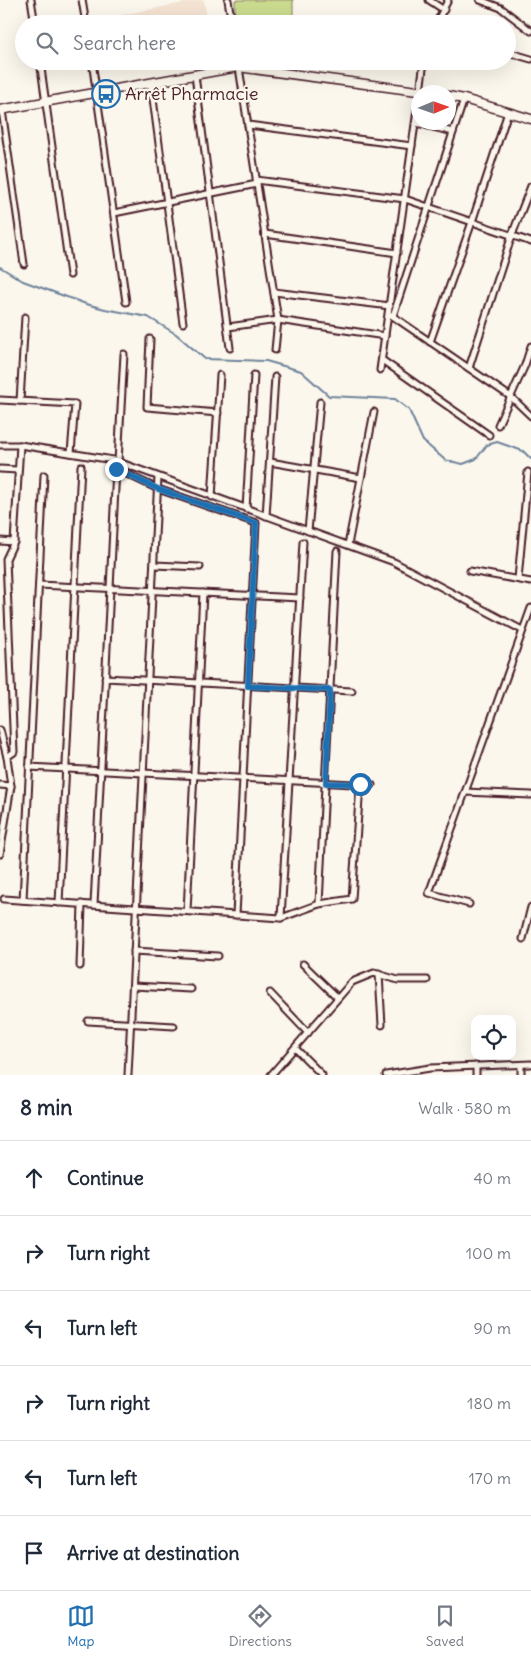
<!DOCTYPE html>
<meta charset="utf-8">
<style>
body{margin:0;font-family:Delius,sans-serif;background:#f6f6f7;color:#1f2937}
.controls{position:absolute;right:15px;bottom:15px;display:grid;overflow:hidden;border-radius:10px;box-shadow:0 5px 20px #0002}
.controls button{width:45px;height:45px;display:grid;place-items:center;padding:0;border:0;border-bottom:1px solid #e0e1e3;background:#fff;color:#1f2937;font:25px sans-serif}
.compass{position:absolute;left:411px;top:85px;width:45px;height:45px;border-radius:50%;background:#fff;box-shadow:0 5px 20px #0002;rotate:88deg}
.stop{position:absolute;width:15px;height:15px;margin:-11px;border:4px solid #1f6fb2;border-radius:50%;background:#fff}
.stop.end{background:#1f6fb2;border-color:#fff;box-shadow:0 1px 5px #0008}
.list{margin:0;padding:0;list-style:none}
h2{display:flex;justify-content:space-between;align-items:center;height:65px;margin:0;padding:0 20px;font-size:21px}
h2 small{font-size:16px;font-weight:400;color:#747a83}
.list li{display:grid;grid-template-columns:32px 1fr auto;gap:15px;align-items:center;box-sizing:border-box;height:75px;padding:0 20px;border-top:1px solid #e0e1e3}
.list b{display:block;font-size:19px;white-space:nowrap}
.list em{font-size:16px;font-style:normal;color:#747a83}
.icon{flex:none;width:28px;height:28px;fill:none;stroke:currentColor;stroke-width:2;stroke-linecap:round;stroke-linejoin:round}
.map{position:relative;flex:none;width:531px;height:1075px;overflow:hidden}
.search{position:absolute;background:#fff;box-shadow:0 5px 20px #0002;left:15px;right:15px;top:15px;height:55px;display:flex;align-items:center;gap:12px;box-sizing:border-box;padding:0 18px;border-radius:28px;color:#747a83;font-size:19px}
.sheet{height:515px;background:#fff}
nav{display:flex;justify-content:space-around;align-items:center;box-sizing:border-box;height:70px;border-top:1px solid #e0e1e3;background:#fff;font-size:14px;color:#747a83}
nav a{display:grid;justify-items:center;gap:2px}
nav .on{color:#1f6fb2}
.map>svg:first-child{display:block}
.built{fill:#f4e2d2}
.green{fill:#cadb8f;stroke:#8a7d5d}
.lines{fill:none;stroke-linecap:round;stroke-linejoin:round}
.stream{stroke:#6e839b;stroke-width:2}
.street-casing{stroke:#4a1f2b;stroke-width:9}
.secondary-casing{stroke:#4a1f2b;stroke-width:11}
.street{stroke:#fbf7ec;stroke-width:5}
.secondary{stroke:#fbf7ec;stroke-width:8}
.route{stroke:#1f6fb2;stroke-width:6}
.labels{text-anchor:middle;stroke-width:5;stroke-linejoin:round;paint-order:stroke}
.poi-label{font-size:18px;fill:#4a1f2b;stroke:#fbf7ec;text-anchor:start}
</style>
<div class="map">
<svg width="531" height="1075" viewBox="0 0 531 1075">
<rect width="100%" height="100%" fill="#fbf7ec"/>
<filter id="ink" filterUnits="userSpaceOnUse"><feTurbulence type="fractalNoise" baseFrequency=".02" numOctaves="2"/><feDisplacementMap in="SourceGraphic" scale="10" xChannelSelector="R" yChannelSelector="G"/><feConvolveMatrix kernelMatrix="1 2 1 2 8 2 1 2 1" color-interpolation-filters="sRGB"/></filter>
<g filter="url(#ink)">
<path class="built" d="M199,0h5l4,24h-86l-1,-9z"/>
<path class="green" d="M235,0h58v23l-58,1z"/>
<g class="lines">
<path class="stream" d="M0,267l23,14 63,23 19,5 43,8 28,17 29,25 61,2 35,10 28,25 66,3 14,11 14,31 22,19 18,4 13,-5 11,-14 10,-3 26,9 8,8"/>
<defs>
<g id="street">
<path d="M31,0l4,24"/>
<path d="M82,0l4,24"/>
<path d="M228,0l4,24"/>
<path d="M429,0l15,10"/>
<path d="M480,0l21,8 30,23"/>
<path d="M436,24l12,-24"/>
<path d="M507,52l24,7"/>
<path d="M40,61l30,214"/>
<path d="M92,61l34,241"/>
<path d="M238,61l40,259 -3,30"/>
<path d="M195,75l35,273"/>
<path d="M151,84l32,239"/>
<path d="M420,92l4,-31"/>
<path d="M2,110l22,154"/>
<path d="M416,123l37,9"/>
<path d="M248,125l164,21"/>
<path d="M256,180l149,19 126,43"/>
<path d="M114,213l143,-29"/>
<path d="M265,234l132,19"/>
<path d="M274,292l116,14"/>
<path d="M391,315l120,82 20,19"/>
<path d="M393,316l71,-217"/>
<path d="M228,327l50,-7 107,16"/>
<path d="M150,339l-3,68 71,6"/>
<path d="M430,342l42,-120 36,-110"/>
<path d="M382,360l107,75"/>
<path d="M469,368l43,-133 19,-49"/>
<path d="M380,370l38,-267"/>
<path d="M0,400l75,4 -4,49"/>
<path d="M20,401l5,-84"/>
<path d="M498,425l27,-60 6,-19"/>
<path d="M0,445h20l93,15 281,102 128,68"/>
<path d="M118,462l6,-108"/>
<path d="M270,462l91,16"/>
<path d="M0,469l18,1"/>
<path d="M212,497l8,-122"/>
<path d="M246,509l8,-134"/>
<path d="M266,516l9,-139"/>
<path d="M308,531l12,-129"/>
<path d="M0,541l14,1"/>
<path d="M348,545l26,-133"/>
<path d="M154,565l46,2"/>
<path d="M470,571l61,11"/>
<path d="M518,579l10,-107"/>
<path d="M39,585l261,13"/>
<path d="M105,678l247,13"/>
<path d="M0,730l7,27 4,29 -11,68"/>
<path d="M7,757l7,-5 -8,-193 8,-17 6,-97"/>
<path d="M29,767l343,18"/>
<path d="M0,785l11,1"/>
<path d="M465,792l66,3"/>
<path d="M4,899l277,19 38,-14 33,-5 8,-114"/>
<path d="M23,900l21,-425"/>
<path d="M59,903l22,-437"/>
<path d="M319,904l18,-353"/>
<path d="M469,904l-40,-11 102,-285"/>
<path d="M94,905l22,-436 42,20 98,34 -20,392"/>
<path d="M187,911l16,-318"/>
<path d="M281,918l22,-376"/>
<path d="M523,939l8,-32"/>
<path d="M134,951l84,5"/>
<path d="M303,964l35,34"/>
<path d="M80,966l2,-62"/>
<path d="M379,974l3,51"/>
<path d="M133,986l58,3"/>
<path d="M270,993l38,40"/>
<path d="M88,1021l86,5"/>
<path d="M295,1048l27,27"/>
<path d="M128,1075l30,-598"/>
<path d="M271,1075l81,-93 22,-9 24,7h29"/>
<path d="M386,1075l44,-7 101,-4"/>
<path d="M476,1075v-9"/>
<path d="M521,1075v-10"/>
</g>
<g id="secondary">
<path d="M448,96l16,3 67,20"/>
<path d="M0,110l238,-43 187,25"/>
</g>
</defs>
<use href="#street" class="street-casing"/>
<use href="#secondary" class="secondary-casing"/>
<use href="#street" class="street"/>
<use href="#secondary" class="secondary"/>
</g>
</g>
<g class="lines" filter="url(#ink)">
<path class="route" d="M116,469l42,20 98,34 -8,163 82,4 -4,93 34,1"/>
</g>
<defs>
<symbol id="bus-ring" viewBox="-11 -11 22 22"><circle r="9.5" fill="#fbf7ec" stroke="#1f6fb2" stroke-width="1.5"/><path d="M-5-6H5V4H4V6H2V4H-2V6H-4V4H-5ZM-3.5-4V0h7V-4ZM-3.5 1.2v1.5H-2V1.2ZM2 1.2v1.5H3.5V1.2Z" fill="#1f6fb2"/></symbol>
</defs>
<g fill-rule="evenodd">
<use href="#bus-ring" x="90" y="78" width="32" height="32"/>
</g>
<g class="labels">
<g class="poi-label">
<text x="125" y="100">Arrêt Pharmacie</text>
</g>
</g>
</svg>
<div class="controls">
<button><svg class="icon" aria-label="locate" viewBox="0 0 24 24"><circle cx="12" cy="12" r="6"/><path d="M12 2v4M12 18v4M2 12h4M18 12h4"/></svg></button>
</div>
<svg class="compass" viewBox="-18 -18 36 36"><path d="M0-13l5 13h-10z" fill="#e53935"/><path d="M0 13l5-13h-10z" fill="#747a83"/></svg>
<div class="stop" style="left:360px;top:784px"></div>
<div class="stop end" style="left:116px;top:469px"></div>
<div class="search"><svg class="icon" aria-label="search" viewBox="0 0 24 24"><circle cx="10" cy="10" r="6"/><path d="M15 15l6 6"/></svg>Search here</div>
</div>
<section class="sheet">
<h2>8 min<small>Walk · 580 m</small></h2>
<ul class="list">
<li><svg class="icon" aria-label="ahead" viewBox="0 0 24 24"><path d="M12 20V5M6 11l6-6 6 6"/></svg><div><b>Continue</b></div><em>40 m</em></li>
<li><svg class="icon" aria-label="right" viewBox="0 0 24 24"><path d="M7 20v-9h11M14 6l5 5-5 5"/></svg><div><b>Turn right</b></div><em>100 m</em></li>
<li><svg class="icon" aria-label="left" viewBox="0 0 24 24"><path d="M17 20v-9H6M10 6l-5 5 5 5"/></svg><div><b>Turn left</b></div><em>90 m</em></li>
<li><svg class="icon" aria-label="right" viewBox="0 0 24 24"><path d="M7 20v-9h11M14 6l5 5-5 5"/></svg><div><b>Turn right</b></div><em>180 m</em></li>
<li><svg class="icon" aria-label="left" viewBox="0 0 24 24"><path d="M17 20v-9H6M10 6l-5 5 5 5"/></svg><div><b>Turn left</b></div><em>170 m</em></li>
<li><svg class="icon" aria-label="arrive" viewBox="0 0 24 24"><path d="M6 21V4h12l-3 4 3 4H6"/></svg><div><b>Arrive at destination</b></div></li>
</ul>
</section>
<nav>
<a class="on"><svg class="icon" aria-label="map" viewBox="0 0 24 24"><path d="M3 6l6-2 6 2 6-2v14l-6 2-6-2-6 2zM9 4v14M15 6v14"/></svg>Map</a>
<a><svg class="icon" aria-label="directions" viewBox="0 0 24 24"><path d="M12 3l9 9-9 9-9-9zM9 14v-3h6M13 9l2 2-2 2"/></svg>Directions</a>
<a><svg class="icon" aria-label="saved" viewBox="0 0 24 24"><path d="M7 4h10v16l-5-4-5 4z"/></svg>Saved</a>
</nav>
